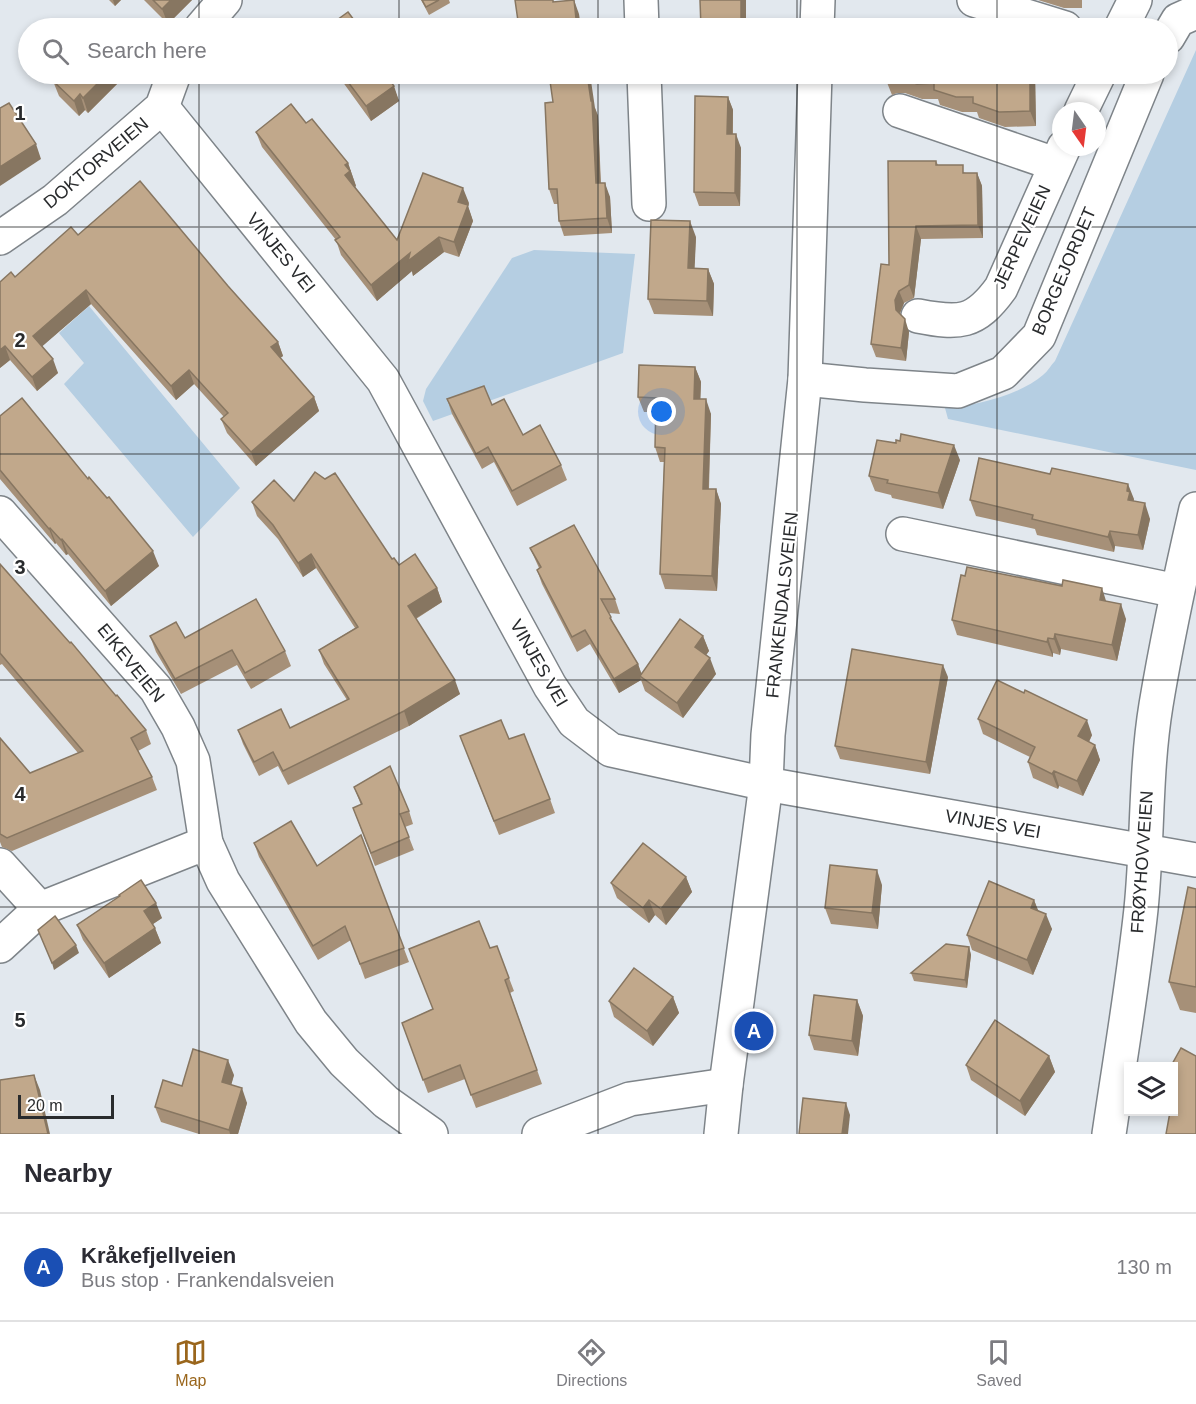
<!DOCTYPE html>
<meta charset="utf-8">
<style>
body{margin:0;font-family:Arial,sans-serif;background:#f2f2f3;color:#2b2b33}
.controls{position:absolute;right:18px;bottom:18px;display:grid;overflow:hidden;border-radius:0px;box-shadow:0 3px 9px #0003}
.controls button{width:54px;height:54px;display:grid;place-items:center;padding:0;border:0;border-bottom:2px solid #e1e1e2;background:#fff;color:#2b2b33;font:30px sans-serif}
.compass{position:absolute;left:1052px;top:102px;width:54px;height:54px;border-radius:50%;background:#fff;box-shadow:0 3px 9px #0003;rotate:166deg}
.scale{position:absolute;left:18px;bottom:15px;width:96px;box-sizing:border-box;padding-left:6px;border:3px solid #292b2d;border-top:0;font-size:16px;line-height:21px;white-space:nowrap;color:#292b2d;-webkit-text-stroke:4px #fff;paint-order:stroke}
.you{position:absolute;left:662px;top:412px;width:21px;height:21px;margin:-15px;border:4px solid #fff;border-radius:50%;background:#1a73e8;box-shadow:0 0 0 9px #1a73e833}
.badge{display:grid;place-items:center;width:39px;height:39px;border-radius:50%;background:#9a661c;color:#fff;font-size:20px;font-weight:700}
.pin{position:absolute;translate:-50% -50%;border:3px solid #fff;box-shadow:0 2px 6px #0006}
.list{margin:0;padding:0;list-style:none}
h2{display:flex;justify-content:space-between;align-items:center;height:78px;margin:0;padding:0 24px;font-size:26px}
h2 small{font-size:20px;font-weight:400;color:#7c7c81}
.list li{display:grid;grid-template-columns:39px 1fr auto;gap:18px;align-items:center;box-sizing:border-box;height:108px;padding:0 24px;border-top:2px solid #e1e1e2}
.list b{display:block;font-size:22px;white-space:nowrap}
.list p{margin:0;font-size:20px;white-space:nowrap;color:#7c7c81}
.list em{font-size:20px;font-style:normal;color:#7c7c81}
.icon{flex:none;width:33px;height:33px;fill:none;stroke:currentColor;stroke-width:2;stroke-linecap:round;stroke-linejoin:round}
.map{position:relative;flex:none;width:1196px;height:1134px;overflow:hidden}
.search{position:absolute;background:#fff;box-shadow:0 3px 9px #0003;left:18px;right:18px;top:18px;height:66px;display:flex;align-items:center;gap:15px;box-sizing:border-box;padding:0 21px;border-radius:33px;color:#7c7c81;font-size:22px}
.sheet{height:186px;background:#fff}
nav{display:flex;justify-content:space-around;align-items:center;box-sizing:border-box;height:84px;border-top:2px solid #e1e1e2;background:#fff;font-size:16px;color:#7c7c81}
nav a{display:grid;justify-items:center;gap:3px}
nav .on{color:#9a661c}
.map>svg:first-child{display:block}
.green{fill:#b5cee2}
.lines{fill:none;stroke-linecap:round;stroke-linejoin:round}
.minor-casing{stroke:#7e8489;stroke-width:36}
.major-casing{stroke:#7e8489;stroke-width:36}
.minor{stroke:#fff;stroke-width:33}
.major{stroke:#fff;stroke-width:33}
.wall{fill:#a69078}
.shaded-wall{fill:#877661}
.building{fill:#c1a88b;stroke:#877661;stroke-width:1.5}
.grid{fill:none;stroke:#292b2d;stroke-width:1.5;stroke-opacity:0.55}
.labels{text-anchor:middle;stroke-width:4.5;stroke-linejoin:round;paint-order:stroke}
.street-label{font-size:18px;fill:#292b2d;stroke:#fff}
.grid-label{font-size:20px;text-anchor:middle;font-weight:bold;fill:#292b2d;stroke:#fff;stroke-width:4.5;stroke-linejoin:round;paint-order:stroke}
</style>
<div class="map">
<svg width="1196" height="1134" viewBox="0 0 1196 1134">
<rect width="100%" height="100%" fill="#e2e8ee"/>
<g class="green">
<path d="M1196,50v420l-248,-51 -3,-11c30,-2 75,-13 98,-33 5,-4 8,-10 12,-14z"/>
<path d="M534,250l101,4 -12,99 -190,68 -10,-20 3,-12 86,-131z"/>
<path d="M89,306l151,182 -47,49 -129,-153 20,-21 -25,-30z"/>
</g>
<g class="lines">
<defs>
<g id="minor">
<path d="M641,0l1,28"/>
<path d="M974,0l91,28"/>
<path d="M201,28l24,-28"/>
<path d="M1121,28l14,-28"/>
<path d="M1168,37l10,-17 18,-8"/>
<path d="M644,74l5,130"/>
<path d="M162,107l221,273 167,306 24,36 37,28 155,34 430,76"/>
<path d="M900,111l155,53"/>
<path d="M1081,111l18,-37"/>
<path d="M0,238l55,-38 107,-93 12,-33"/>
<path d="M918,316c41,8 57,8 83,-28l63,-141"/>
<path d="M805,379l60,6 93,6 45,-18 36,-37 108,-262"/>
<path d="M0,513l156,176 22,38 15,34 13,82 17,38 88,141 33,40 42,40 45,32"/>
<path d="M903,534l274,57"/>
<path d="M0,865l40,44"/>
<path d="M0,946l40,-37 166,-66"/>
<path d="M539,1134l91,-35 96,-14"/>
<path d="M1109,1134c11,-75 24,-150 32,-225 7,-68 4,-137 15,-204 11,-66 25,-131 40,-196"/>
</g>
<g id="major">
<path d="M817,28l1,-28"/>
<path d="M721,1134l5,-49 40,-301 2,-49 37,-356 10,-305"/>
</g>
</defs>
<use href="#minor" class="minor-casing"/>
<use href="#major" class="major-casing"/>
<use href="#minor" class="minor"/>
<use href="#major" class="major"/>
</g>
<g class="wall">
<path d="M109,0h12l-6,6z"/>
<path d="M144,0h48l-24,24z"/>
<path d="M421,0h28l1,3 -21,12z"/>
<path d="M1038,0h44v8h-18z"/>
<path d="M54,74h70l1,2 -37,37 -3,-3 -6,6 -20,-20 -6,-15 3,-3z"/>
<path d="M337,74h53l3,8 -1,1 7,18 -28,20z"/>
<path d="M886,74h149l1,52 -31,1 -26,-9 -2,-6h-15l-22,-7 -2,-6h-16l-17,-6h-8l-5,2 -6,-15z"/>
<path d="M728,97l5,13v24l8,14 -1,58h-41l-5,-14z"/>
<path d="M553,102l42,6 3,8 3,67 9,14 2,36 -48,3 -5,-15 -1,-17h-4l-5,-15z"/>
<path d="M306,123l42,40 8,23 -1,1 42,53 72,-37 -1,3 5,15 -14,36 -15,-5 -31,24 -1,-5 -35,30 -36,-46 -5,-15 -74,-93 -6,-15z"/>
<path d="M936,161l2,4 28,8h11l5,13 1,52 -62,1 -7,59 -10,5 -4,10 9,19 -3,29 -30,-4 -5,-13 18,-79z"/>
<path d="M78,235l150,51 50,56 5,14 -3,2 34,39 5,14 -63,55 -29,-33 -6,-14 3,-2 -30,-33 -18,16 -85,-96 -49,42 16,27 -21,18 -27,-31 -10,8 15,-91z"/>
<path d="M696,237l-2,31 14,1 6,15 -1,32 -59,-2 -6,-15z"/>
<path d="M695,367l6,15 -1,17 11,15 -2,75h7l5,15 -4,87 -52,-2 -5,-15 4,-112h-4l-5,-15 1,-35h-12l-6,-15z"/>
<path d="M447,399l45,6 31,30 38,30 6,15 -50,26 -23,-44 -12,7 -30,-55z"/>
<path d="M0,416l159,150 -48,40 -43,-52 -2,1 -10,-12 -1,1 -55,-65z"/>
<path d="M896,443l64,17 -17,49 -51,-11 -1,-3 -16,-4 -6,-15z"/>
<path d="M1134,499v2l16,18 -7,31 -28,-4 -1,6 -77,-17 -2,-6 -59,-13 -6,-16z"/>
<path d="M294,501l98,58 7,6 38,23 5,14 -26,17 44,75 -51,32 -121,59 -10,-19 -19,10 -16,-32 -5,-14 52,-2 57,-28 -23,-36 -5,-14 36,-22 -39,-60 -13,9 -25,-38 -21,-23 -5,-14z"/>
<path d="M530,548l85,51 5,15 -11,-1 5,12 24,39 3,9 62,-37 6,15 -3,4 10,19 -33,44 -38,-27 -4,-11 -22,13 -29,-49 -13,8 -35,-68 -5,-14 2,-2z"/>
<path d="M0,564l146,166 5,14 -13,7 14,26 5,13 -145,61 -10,-4 -2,-5v-104l30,35 48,-20 -76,-89 -2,1z"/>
<path d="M1106,601l20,18 -9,42 -56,-12 -1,6 -7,-2v4l-96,-22 -5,-15z"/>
<path d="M150,636l35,2 100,13 6,15 -40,23 -14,-24 -56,29 -25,-42z"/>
<path d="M948,677l-18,97 -90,-15 -5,-13z"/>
<path d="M978,719l114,16 -3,7 6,3 5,15 -17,36 -24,-10 -1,3 -25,-11 -5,-16 2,-5 -47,-23z"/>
<path d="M460,736l49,3 41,60 5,14 -56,22z"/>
<path d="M354,787l55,24 4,13 -8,3 9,23 -39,16 -22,-58 8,-3z"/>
<path d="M361,835l48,127 -44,17 -14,-39 -33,20 -59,-103 -5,-14 63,23z"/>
<path d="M686,877l6,15 -26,33 -11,-10 -6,8 -32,-25 -6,-15z"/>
<path d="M882,885l-4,44 -47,-5 -6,-16z"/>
<path d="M1196,889v124l-16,-3 -11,-28z"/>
<path d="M119,895l43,23 -9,6 8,19 -52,35 -26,-38 -6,-15 43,-29z"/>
<path d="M1034,900l4,11 14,18 -19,46 -61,-25 -5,-15z"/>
<path d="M969,947l2,8 -4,33 -53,-7 -3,-8z"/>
<path d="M490,948l19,30 5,13 -4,2 32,91 -66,24 -11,-29 -37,14 -26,-70 30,-14z"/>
<path d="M673,997l6,16 -26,33 -39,-29 -5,-16z"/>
<path d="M857,1000l6,16 -5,40 -44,-6 -5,-15z"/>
<path d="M1049,1056l6,16 -30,44 -54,-36 -5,-15z"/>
<path d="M234,1075l-3,9 16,19 -9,31h-39l-38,-12 -6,-15 27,-21z"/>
</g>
<g class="shaded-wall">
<path d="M113,0h8l-6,6z"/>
<path d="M171,0h21l-24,24 -6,-15z"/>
<path d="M574,0l5,14 2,14h-4z"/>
<rect x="741" y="0" width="5" height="28"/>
<path d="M107,74h17l1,2 -37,37 -5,-15z"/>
<path d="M384,74h6l3,8 -5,3z"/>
<path d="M587,74h3l5,34 3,8 3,82 -5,-15 -5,-82z"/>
<path d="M1030,74h5l1,52 -6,-15z"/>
<path d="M394,86l5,15 -28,20 -5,-15z"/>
<path d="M80,94l5,16 -6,6 -5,-15z"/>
<path d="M728,97l5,13 -1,38 -5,-14z"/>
<path d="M736,134l5,14 -1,58 -5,-13z"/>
<path d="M36,144l5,15 -41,27v-19z"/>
<path d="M348,163l8,23 -5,4 -6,-15v-10z"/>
<path d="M977,173l5,13 1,52 -5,-13z"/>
<path d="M605,183l5,14 2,36 -5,-15z"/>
<path d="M463,188l6,15 -1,3 5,15 -14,36 -5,-15 4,-40z"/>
<path d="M690,221l6,16 -2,46 -6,-15z"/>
<path d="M916,226l5,13 -7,59 -5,-13z"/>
<path d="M439,237l5,15 -31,24 -1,-5 -35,30 -6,-16 39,-32z"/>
<path d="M708,269l6,15 -1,32 -6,-15z"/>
<path d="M86,290l5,14 -53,46 -5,-14z"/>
<path d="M899,291l5,12 -4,10 -4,-3 -1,-10z"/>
<path d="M905,319l4,13 -3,29 -5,-13z"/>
<path d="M278,342l5,14 -7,5 -5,-14z"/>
<path d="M5,346l5,14 -10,8v-18z"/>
<path d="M53,359l5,14 -21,18 -5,-14z"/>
<path d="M695,367l6,15 -1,31 -6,-14z"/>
<path d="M189,370l5,14 -18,16 -5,-14z"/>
<path d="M314,397l5,14 -63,55 -5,-14z"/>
<path d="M706,399l5,15 -3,90 -5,-15z"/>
<path d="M954,445l6,15 -17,49 -5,-16z"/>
<path d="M1128,484l6,15 -1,2 -5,-1 -1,-9z"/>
<path d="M716,489l5,15 -4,87 -5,-15z"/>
<path d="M1145,503l5,16 -7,31 -5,-15z"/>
<path d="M50,528l6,15 -1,1 -6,-15z"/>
<path d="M1110,531l5,15 -1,6 -6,-15z"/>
<path d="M62,539l6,15 -2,1 -5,-15z"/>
<path d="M153,551l6,15 -48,40 -6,-15z"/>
<path d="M311,554l5,14 -13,9 -5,-14z"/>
<path d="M437,588l5,14 -29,18 -5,-14z"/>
<path d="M1102,588l5,16 -7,-4z"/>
<path d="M1121,604l5,15 -9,42 -5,-16z"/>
<path d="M1055,634l6,15 -1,6 -6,-16z"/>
<path d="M703,636l6,15 -8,11 -6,-15z"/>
<path d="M1048,638l5,15v4l-6,-15z"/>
<path d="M710,658l6,16 -33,44 -6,-15z"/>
<path d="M638,664l5,14 -3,-2 1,4 -22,13 -5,-14z"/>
<path d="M943,665l5,12 -18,97 -4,-12z"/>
<path d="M455,680l5,14 -51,32 -5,-15z"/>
<path d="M1087,720l5,15 -8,17 -6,-16z"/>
<path d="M1095,745l5,15 -17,36 -6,-15z"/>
<path d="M1054,771l5,15 -1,3 -6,-15z"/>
<path d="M877,870l5,15 -4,44 -6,-16z"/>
<path d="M686,877l6,15 -26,33 -5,-16z"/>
<path d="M649,900l6,15 -6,8 -6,-15z"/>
<path d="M1034,900l6,15 -9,-7z"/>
<path d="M156,903l6,15 -12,8 -6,-15z"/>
<path d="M1046,914l6,15 -19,46 -6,-15z"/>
<path d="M155,928l6,15 -52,35 -5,-15z"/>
<path d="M76,945l3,8 -25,17 -2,-7z"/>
<path d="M969,947l2,8 -4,33 -2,-8z"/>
<path d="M673,997l6,16 -26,33 -6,-15z"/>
<path d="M857,1000l6,16 -5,40 -6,-15z"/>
<path d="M1049,1056l6,16 -30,44 -5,-15z"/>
<path d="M228,1060l6,15 -6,22 -6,-15z"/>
<path d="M34,1075l6,15 10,44h-2z"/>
<path d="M242,1088l5,15 -9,31h-8l-1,-4z"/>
<path d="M846,1103l4,12 -2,19h-6z"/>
</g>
<g class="building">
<path d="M153,0h18l-9,9z"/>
<path d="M422,0h17l-13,7z"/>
<path d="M515,0h38v2l21,-2 3,28h-58z"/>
<path d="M700,0h41v28h-40z"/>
<path d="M348,12l12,16h-34z"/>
<path d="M99,19l10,9h-19z"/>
<path d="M954,22v6h-69v-5z"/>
<path d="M59,74h48l-24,24 -3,-4 -6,7 -21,-20 7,-7z"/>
<path d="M342,74h43l9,12 -28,20z"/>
<path d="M549,74h38l4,27h1l4,82h9l2,35 -48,3 -2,-32h-8l-4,-86 8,-1z"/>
<path d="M886,74h144v37l-31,1 -26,-9v-6h-17l-22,-7v-7l-17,1 -17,-6 -9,-1 -5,3z"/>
<path d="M695,96l33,1 -1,37h9l-1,59 -41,-1z"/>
<path d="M9,103l27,41 -36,23v-59z"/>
<path d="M291,104l15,19 6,-4 36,44 -3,2 5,6 -5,4 52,65 26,-67 40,15 -5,14 10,3 -14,37 -15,-5 -31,24 2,-8 -39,32 -36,-45 5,-3 -84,-105z"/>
<path d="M888,161h48v4h27v8h14l1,52 -62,1 -7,59 -10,6 -4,9 1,10 9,9 -4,29 -30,-4 10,-80 8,1z"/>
<path d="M140,181l88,105 50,56 -7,5 43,50 -63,55 -30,-33 7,-6 -39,-43 -18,16 -85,-96 -53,46 20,23 -21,18 -27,-31 -5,4v-68l11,-10 4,5 56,-50 7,8z"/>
<path d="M651,220l39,1 -2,47 20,1 -1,32 -59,-2z"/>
<path d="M639,365l56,2 -1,32h12l-3,90h13l-4,87 -52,-2 5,-126 -10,-1 1,-49 -18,-1z"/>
<path d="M484,386l8,19 12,-6 19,36 17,-10 21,40 -49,26 -24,-44 -12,7 -29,-55z"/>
<path d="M22,398l66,81 1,-2 18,21 2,-1 44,54 -48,40 -43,-52 -1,1 -11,-12 -1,1 -49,-59v-54z"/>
<path d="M901,434l53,11 -16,48 -51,-10 1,-3 -19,-4 8,-36 19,3v-3l4,1z"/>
<path d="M979,458l71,16 2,-6 76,16 -1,7 3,1 -2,8 17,3 -7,32 -28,-4 -2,6 -76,-18 1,-4 -63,-15z"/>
<path d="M315,472l10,7 10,-6 57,86 2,-1 5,7 16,-11 22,34 -29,18 47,74 -51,31 -121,60 -10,-19 -19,10 -16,-32 43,-21 9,19 59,-29 -30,-49 39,-23 -47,-73 -13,9 -25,-38 -21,-23 22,-22 20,21z"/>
<path d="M574,525l41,74h-14l10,18 -1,1 28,46 -24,15 -29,-49 -13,7 -35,-67 4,-3 -11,-19z"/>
<path d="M0,564l70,79 1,-1 45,54 1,-1 29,35 -15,8 21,39 -145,61 -7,-4v-96l30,35 53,-22 -83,-98z"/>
<path d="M967,567l95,19 1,-6 39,8 -2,12 21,4 -9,41 -57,-11 -1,5 -6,-1 -1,4 -95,-22 9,-45 4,1z"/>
<path d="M256,599l29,52 -40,22 -13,-23 -57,29 -25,-43 26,-14 9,16z"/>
<path d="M680,619l23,17 -8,11 15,11 -33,45 -37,-27z"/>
<path d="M852,649l91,16 -17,97 -91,-16z"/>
<path d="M997,680l27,13 1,-3 62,30 -9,16 17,9 -18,36 -23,-10 -2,3 -24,-12 7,-15 -57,-28z"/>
<path d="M501,720l8,19 15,-5 26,65 -56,22 -34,-85z"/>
<path d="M390,766l19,45 -9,3 9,23 -38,16 -18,-45 9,-4 -8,-17z"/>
<path d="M291,821l26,45 44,-31 43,113 -44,16 -15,-38 -32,20 -59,-103z"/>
<path d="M643,843l43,34 -25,32 -12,-9 -6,8 -32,-25z"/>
<path d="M830,865l47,5 -5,43 -47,-5z"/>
<path d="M141,880l15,23 -12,8 11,17 -51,35 -27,-38 43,-29 -1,-1z"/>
<path d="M989,881l45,19 -3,8 15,6 -19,46 -60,-25z"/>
<path d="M1188,887l8,2v98l-27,-5z"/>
<path d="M55,916l21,29 -24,18 -14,-33z"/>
<path d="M479,921l11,27 7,-2 12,32 -4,2 32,90 -66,25 -11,-30 -37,15 -21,-57 31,-14 -24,-60z"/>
<path d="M946,944l23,3 -4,33 -54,-7z"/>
<path d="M634,968l39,29 -26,34 -38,-30z"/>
<path d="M814,995l43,5 -5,41 -43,-6z"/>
<path d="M995,1020l54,36 -29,45 -54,-36z"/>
<path d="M1181,1048l15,8v78h-30l4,-22h3v-46h-2z"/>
<path d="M193,1049l35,11 -6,22 20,6 -13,42 -74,-23 8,-27 19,6z"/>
<path d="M34,1075l14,59h-48v-54z"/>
<path d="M803,1098l43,5 -4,31h-43z"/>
</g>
<path class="grid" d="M199,0v28M399,0v28M598,0v28M797,0v28M997,0v28M199,74v1060M399,74v1060M598,74v1060M797,74v1060M997,74v1060M0,227h1196M0,454h1196M0,680h1196M0,907h1196"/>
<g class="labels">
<g class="street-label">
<text transform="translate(96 163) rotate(-40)" y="6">DOKTORVEIEN</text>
<text transform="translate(1022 237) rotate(-65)" y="6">JERPEVEIEN</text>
<text transform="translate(281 253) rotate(51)" y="6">VINJES VEI</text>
<text transform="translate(1064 271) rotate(-67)" y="6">BORGEJORDET</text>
<text transform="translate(782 605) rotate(-84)" y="6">FRANKENDALSVEIEN</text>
<text transform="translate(131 663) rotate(51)" y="6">EIKEVEIEN</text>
<text transform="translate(539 663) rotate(60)" y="6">VINJES VEI</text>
<text transform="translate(993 824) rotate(10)" y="6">VINJES VEI</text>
<text transform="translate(1142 862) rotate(-86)" y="6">FRØYHOVVEIEN</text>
</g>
</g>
<g class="grid-label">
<text x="20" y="120">1</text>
<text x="20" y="347">2</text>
<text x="20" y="574">3</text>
<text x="20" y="801">4</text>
<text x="20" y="1027">5</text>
</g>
</svg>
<div class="controls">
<button><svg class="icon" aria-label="layers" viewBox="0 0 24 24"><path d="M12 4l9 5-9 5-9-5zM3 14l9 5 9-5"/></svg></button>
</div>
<svg class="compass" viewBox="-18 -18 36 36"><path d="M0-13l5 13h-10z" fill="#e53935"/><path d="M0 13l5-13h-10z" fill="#7c7c81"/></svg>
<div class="scale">20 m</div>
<div class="you"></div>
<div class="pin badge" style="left:754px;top:1031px;background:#1a4fb4">A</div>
<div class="search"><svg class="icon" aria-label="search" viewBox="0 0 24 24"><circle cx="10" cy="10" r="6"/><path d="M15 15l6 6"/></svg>Search here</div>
</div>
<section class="sheet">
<h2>Nearby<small></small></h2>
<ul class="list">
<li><span class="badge" style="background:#1a4fb4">A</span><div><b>Kråkefjellveien</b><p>Bus stop · Frankendalsveien</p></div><em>130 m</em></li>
</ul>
</section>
<nav>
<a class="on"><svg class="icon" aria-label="map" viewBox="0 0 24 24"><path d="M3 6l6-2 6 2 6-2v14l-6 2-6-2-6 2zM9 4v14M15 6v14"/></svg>Map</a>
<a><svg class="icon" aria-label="directions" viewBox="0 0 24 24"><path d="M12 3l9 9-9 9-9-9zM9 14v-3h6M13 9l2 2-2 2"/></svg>Directions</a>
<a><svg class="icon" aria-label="saved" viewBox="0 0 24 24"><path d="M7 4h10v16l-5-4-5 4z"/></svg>Saved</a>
</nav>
